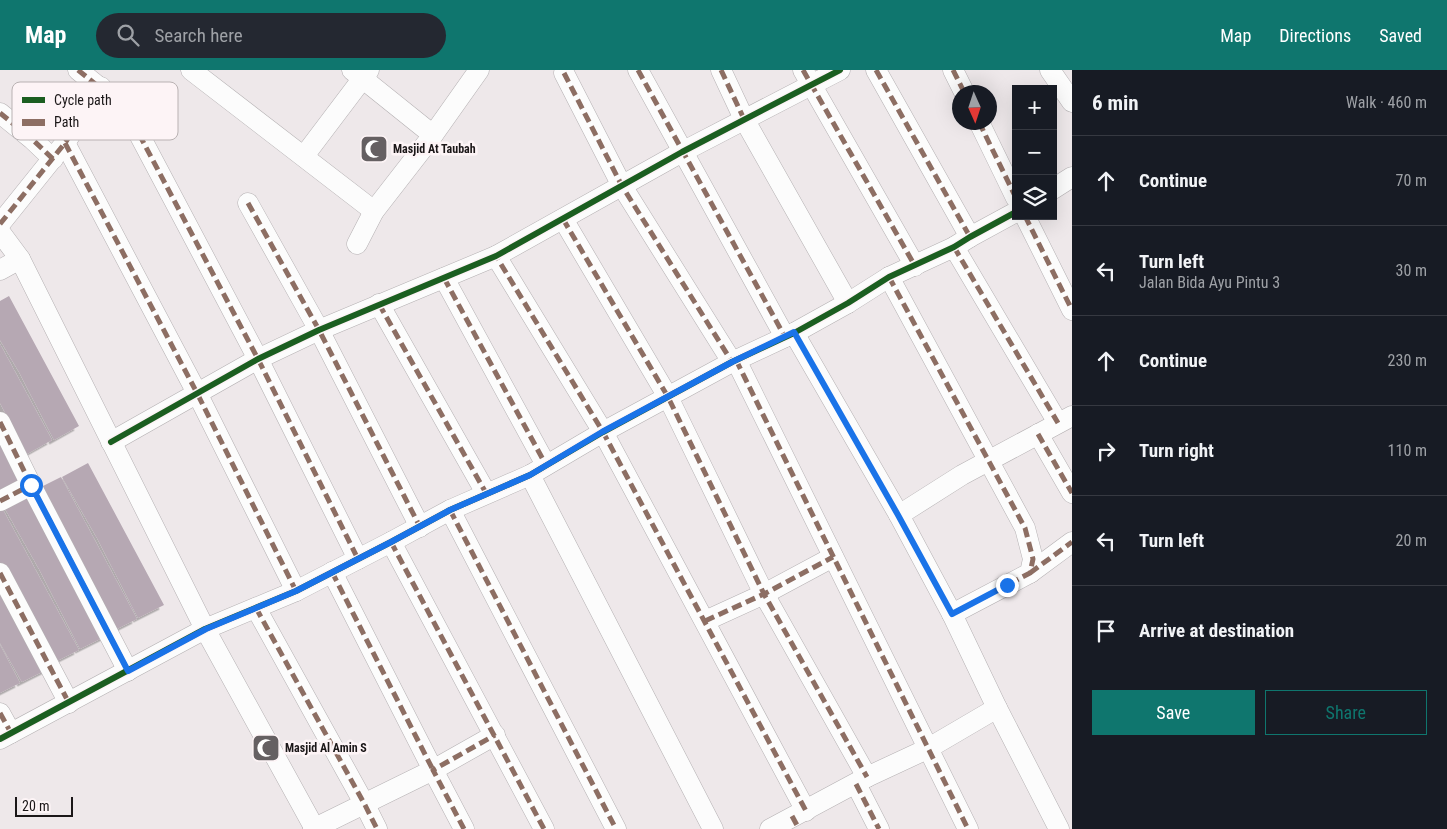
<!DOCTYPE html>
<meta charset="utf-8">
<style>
body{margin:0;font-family:"Roboto Condensed",sans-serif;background:#242831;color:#f1f3f6}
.controls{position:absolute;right:15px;top:15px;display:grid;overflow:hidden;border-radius:0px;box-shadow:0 5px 20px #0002}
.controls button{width:45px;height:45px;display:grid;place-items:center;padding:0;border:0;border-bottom:1px solid #363941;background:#171b24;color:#f1f3f6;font:25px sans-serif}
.compass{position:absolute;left:952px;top:15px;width:45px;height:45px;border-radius:50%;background:#171b24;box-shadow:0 5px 20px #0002;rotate:177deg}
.scale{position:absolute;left:15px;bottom:12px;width:58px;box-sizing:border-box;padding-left:5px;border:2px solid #1b1718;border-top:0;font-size:14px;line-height:18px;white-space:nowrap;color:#1b1718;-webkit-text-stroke:4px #fdf4f6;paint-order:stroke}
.stop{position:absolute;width:15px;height:15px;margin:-11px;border:4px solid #1a73e8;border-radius:50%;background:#fff}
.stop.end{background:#1a73e8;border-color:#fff;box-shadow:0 1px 5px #0008}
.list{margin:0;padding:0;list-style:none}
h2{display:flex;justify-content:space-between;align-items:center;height:65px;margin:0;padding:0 20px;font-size:21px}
h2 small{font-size:16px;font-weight:400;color:#9ea1a6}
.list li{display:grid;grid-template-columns:32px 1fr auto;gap:15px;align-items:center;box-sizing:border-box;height:90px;padding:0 20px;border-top:1px solid #363941}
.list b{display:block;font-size:19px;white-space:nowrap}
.list p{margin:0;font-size:16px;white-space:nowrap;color:#9ea1a6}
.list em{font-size:16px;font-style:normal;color:#9ea1a6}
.actions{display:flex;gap:10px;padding:15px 20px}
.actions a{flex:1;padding:11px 0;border:1px solid #0f766e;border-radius:0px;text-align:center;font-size:18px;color:#0f766e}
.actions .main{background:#0f766e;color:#fff}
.icon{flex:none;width:28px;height:28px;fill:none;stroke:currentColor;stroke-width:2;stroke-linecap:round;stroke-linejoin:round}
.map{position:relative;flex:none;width:1072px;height:759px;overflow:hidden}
header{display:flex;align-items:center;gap:30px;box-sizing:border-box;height:70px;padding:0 25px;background:#0f766e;color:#fff}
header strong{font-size:24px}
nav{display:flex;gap:28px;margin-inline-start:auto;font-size:18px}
.search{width:350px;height:45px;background:#242831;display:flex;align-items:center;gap:12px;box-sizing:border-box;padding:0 18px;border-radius:28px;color:#9ea1a6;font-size:19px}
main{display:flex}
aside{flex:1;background:#171b24}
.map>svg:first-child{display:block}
.building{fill:#b6a8b3;filter:url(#shadow)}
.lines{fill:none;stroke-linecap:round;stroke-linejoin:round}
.street-casing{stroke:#b4b0b2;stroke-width:21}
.street{stroke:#fcfcfc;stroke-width:20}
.quiet{stroke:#8d6e63;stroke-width:5;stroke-dasharray:10 5;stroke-linecap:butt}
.cycleway-casing{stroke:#fdf4f6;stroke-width:9}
.cycleway{stroke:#1b5e20;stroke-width:6}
.route{stroke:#1a73e8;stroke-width:6}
.labels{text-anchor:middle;stroke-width:5;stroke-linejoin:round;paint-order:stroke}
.poi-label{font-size:12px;font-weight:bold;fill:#1b1718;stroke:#fdf4f6;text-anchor:start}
.key{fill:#fdf4f6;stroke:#b9b2b3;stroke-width:1}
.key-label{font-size:14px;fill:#1b1718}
</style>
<header>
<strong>Map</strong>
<div class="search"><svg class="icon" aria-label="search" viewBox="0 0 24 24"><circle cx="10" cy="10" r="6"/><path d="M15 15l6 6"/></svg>Search here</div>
<nav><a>Map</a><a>Directions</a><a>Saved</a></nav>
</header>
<main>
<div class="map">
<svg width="1072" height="759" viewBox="0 0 1072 759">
<defs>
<filter id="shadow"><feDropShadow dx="-4.5" dy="4.5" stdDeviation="0" flood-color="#0004"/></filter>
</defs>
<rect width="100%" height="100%" fill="#eee8ea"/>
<g class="building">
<path d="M9,226l70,130 -25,14 -35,-68 -19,-32v-39z"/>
<path d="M0,274l52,96 -25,14 -27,-51z"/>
<path d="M0,360l26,48 -26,13z"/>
<path d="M88,393l76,142 -26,13 -41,-80 -35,-61z"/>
<path d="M61,407l76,142 -26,13 -76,-142z"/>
<path d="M29,424l77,142 -26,13 -41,-80 -35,-62z"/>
<path d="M2,438l77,142 -26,13 -53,-100v-54z"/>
<path d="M0,512l48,87 -26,13 -22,-39z"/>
<path d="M0,575l20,38 -20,10z"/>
</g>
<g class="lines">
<defs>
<g id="street">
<path d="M78,0l42,34 11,15 127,240 100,200"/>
<path d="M191,0l183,141"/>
<path d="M352,0l81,65"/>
<path d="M638,0l147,267"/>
<path d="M721,0l23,49 104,184"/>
<path d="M803,0l112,196"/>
<path d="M876,0l94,167"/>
<path d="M953,0l11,22"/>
<path d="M1050,0l22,32"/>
<path d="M564,3l58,113 110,176"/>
<path d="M0,43l32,26 21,20"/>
<path d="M979,52l37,76"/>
<path d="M65,73l132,250 99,198"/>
<path d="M304,86l65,-86"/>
<path d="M1053,119l19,-12"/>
<path d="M248,133l71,127 101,197"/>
<path d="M1025,146l47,94"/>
<path d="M563,149l105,178 96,197 103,183"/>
<path d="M0,154l65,-81 36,-56"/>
<path d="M0,162l20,27 185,370 110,200"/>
<path d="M357,174l17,-33 59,-76 46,-65"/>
<path d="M954,177l104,176"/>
<path d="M496,186l107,176 203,379"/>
<path d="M0,200l20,-11"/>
<path d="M889,207l136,251 8,31 -3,14 -78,41"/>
<path d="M444,208l102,187"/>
<path d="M379,234l107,189"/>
<path d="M794,263l105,182 53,99 45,94 62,121"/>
<path d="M736,290l232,469"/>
<path d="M0,352l31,63 97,186"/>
<path d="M1038,364l34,59"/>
<path d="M111,372l147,-83 61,-29 177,-74 186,-104 158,-82"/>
<path d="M530,405l183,354"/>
<path d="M0,431l31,-16"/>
<path d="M450,440l166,319"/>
<path d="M899,445l63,-40 110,-59"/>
<path d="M391,472l153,287"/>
<path d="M0,503l69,130"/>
<path d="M1030,503l42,-31"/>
<path d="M256,538l109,197 12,24"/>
<path d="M705,551l59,-27 69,-37"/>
<path d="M0,643l11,20"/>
<path d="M0,669l205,-110 91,-38 95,-49 59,-32 80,-35 73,-43 129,-70 62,-29 54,-30 41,-26 65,-30 16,-10 46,-25"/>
<path d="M856,714l23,45"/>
<path d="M313,759l120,-59 -101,-198"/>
<path d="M464,759l-31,-59 62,-35"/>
<path d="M770,759l97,-52 60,-28 70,-41"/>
</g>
</defs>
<use href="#street" class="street-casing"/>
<use href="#street" class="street"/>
<g class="quiet">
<path d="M78,0l42,34 11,15 127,240 100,200"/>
<path d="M638,0l147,267"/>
<path d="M721,0l23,49"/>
<path d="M803,0l112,196"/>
<path d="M876,0l94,167"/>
<path d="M953,0l11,22"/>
<path d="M564,3l58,113 110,176"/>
<path d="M0,43l32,26 21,20"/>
<path d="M979,52l37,76"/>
<path d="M65,73l132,250 99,198"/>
<path d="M248,133l71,127 101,197"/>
<path d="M1025,146l47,94"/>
<path d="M563,149l105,178 96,197 103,183"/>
<path d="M0,154l65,-81 36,-56"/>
<path d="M954,177l104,176"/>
<path d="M491,188l5,-2 107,176 203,379"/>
<path d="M889,207l136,251 8,31 -3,14 -78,41"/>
<path d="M444,208l102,187"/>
<path d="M379,234l107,189"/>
<path d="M736,290l232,469"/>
<path d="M0,352l31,63 97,186"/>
<path d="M1038,364l34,59"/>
<path d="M0,431l31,-16"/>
<path d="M450,440l166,319"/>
<path d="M391,472l153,287"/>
<path d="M332,502l101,198"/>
<path d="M0,503l69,130"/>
<path d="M1030,503l42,-31"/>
<path d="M256,538l109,197 12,24"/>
<path d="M705,551l59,-27 69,-37"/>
<path d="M0,643l11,20"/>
<path d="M856,714l23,45"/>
<path d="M792,746l7,13"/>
<path d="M464,759l-31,-59 62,-35"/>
</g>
<defs>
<g id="cycleway">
<path d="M111,372l147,-83 61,-29 177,-74 186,-104 158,-82"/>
<path d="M0,669l205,-110 91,-38 95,-49 59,-32 80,-35 73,-43 129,-70 62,-29 54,-30 41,-26 65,-30 16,-10 46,-25"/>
</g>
</defs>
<use href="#cycleway" class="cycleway-casing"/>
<use href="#cycleway" class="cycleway"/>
</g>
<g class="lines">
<path class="route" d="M31,415l97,186 78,-42 90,-38 95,-49 59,-32 80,-35 72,-43 130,-70 62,-30 104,183 54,99 55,-29"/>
</g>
<defs>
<symbol id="mosque-square" viewBox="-11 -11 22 22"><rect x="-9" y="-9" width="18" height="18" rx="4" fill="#656062" stroke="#fdf4f6"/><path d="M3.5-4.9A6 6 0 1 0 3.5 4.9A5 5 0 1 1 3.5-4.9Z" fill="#fff"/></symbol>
</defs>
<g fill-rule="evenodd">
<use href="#mosque-square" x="358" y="63" width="32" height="32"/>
<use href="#mosque-square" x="250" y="662" width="32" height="32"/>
</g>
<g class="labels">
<g class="poi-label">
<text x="393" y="83">Masjid At Taubah</text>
<text x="285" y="682">Masjid Al Amin S</text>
</g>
</g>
<rect x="12" y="12" width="166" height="58" rx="8" class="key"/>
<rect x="22" y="27" width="23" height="6" fill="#1b5e20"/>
<rect x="22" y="49" width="23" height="7" fill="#8d6e63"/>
<g class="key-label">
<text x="54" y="35">Cycle path</text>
<text x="54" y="57">Path</text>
</g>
</svg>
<div class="controls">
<button>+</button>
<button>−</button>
<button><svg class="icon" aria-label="layers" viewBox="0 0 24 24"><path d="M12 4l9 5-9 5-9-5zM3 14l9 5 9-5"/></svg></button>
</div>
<svg class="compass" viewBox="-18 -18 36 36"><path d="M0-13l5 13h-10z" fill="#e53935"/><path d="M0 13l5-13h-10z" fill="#9ea1a6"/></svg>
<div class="scale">20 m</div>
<div class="stop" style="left:31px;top:415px"></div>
<div class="stop end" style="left:1007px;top:515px"></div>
</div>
<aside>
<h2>6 min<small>Walk · 460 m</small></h2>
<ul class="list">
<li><svg class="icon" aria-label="ahead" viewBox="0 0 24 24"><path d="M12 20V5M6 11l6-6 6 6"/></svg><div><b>Continue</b></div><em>70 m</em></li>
<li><svg class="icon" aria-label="left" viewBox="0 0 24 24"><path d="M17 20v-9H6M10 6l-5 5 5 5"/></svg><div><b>Turn left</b><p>Jalan Bida Ayu Pintu 3</p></div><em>30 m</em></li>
<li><svg class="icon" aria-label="ahead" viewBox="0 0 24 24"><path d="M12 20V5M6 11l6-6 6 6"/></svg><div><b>Continue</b></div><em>230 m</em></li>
<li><svg class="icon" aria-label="right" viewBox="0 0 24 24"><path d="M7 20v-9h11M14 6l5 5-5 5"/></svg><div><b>Turn right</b></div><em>110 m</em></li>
<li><svg class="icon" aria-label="left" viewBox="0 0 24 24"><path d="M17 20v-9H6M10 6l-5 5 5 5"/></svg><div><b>Turn left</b></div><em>20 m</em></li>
<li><svg class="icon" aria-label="arrive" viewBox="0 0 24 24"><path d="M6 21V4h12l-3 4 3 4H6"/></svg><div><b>Arrive at destination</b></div></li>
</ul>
<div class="actions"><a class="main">Save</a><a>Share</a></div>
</aside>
</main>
